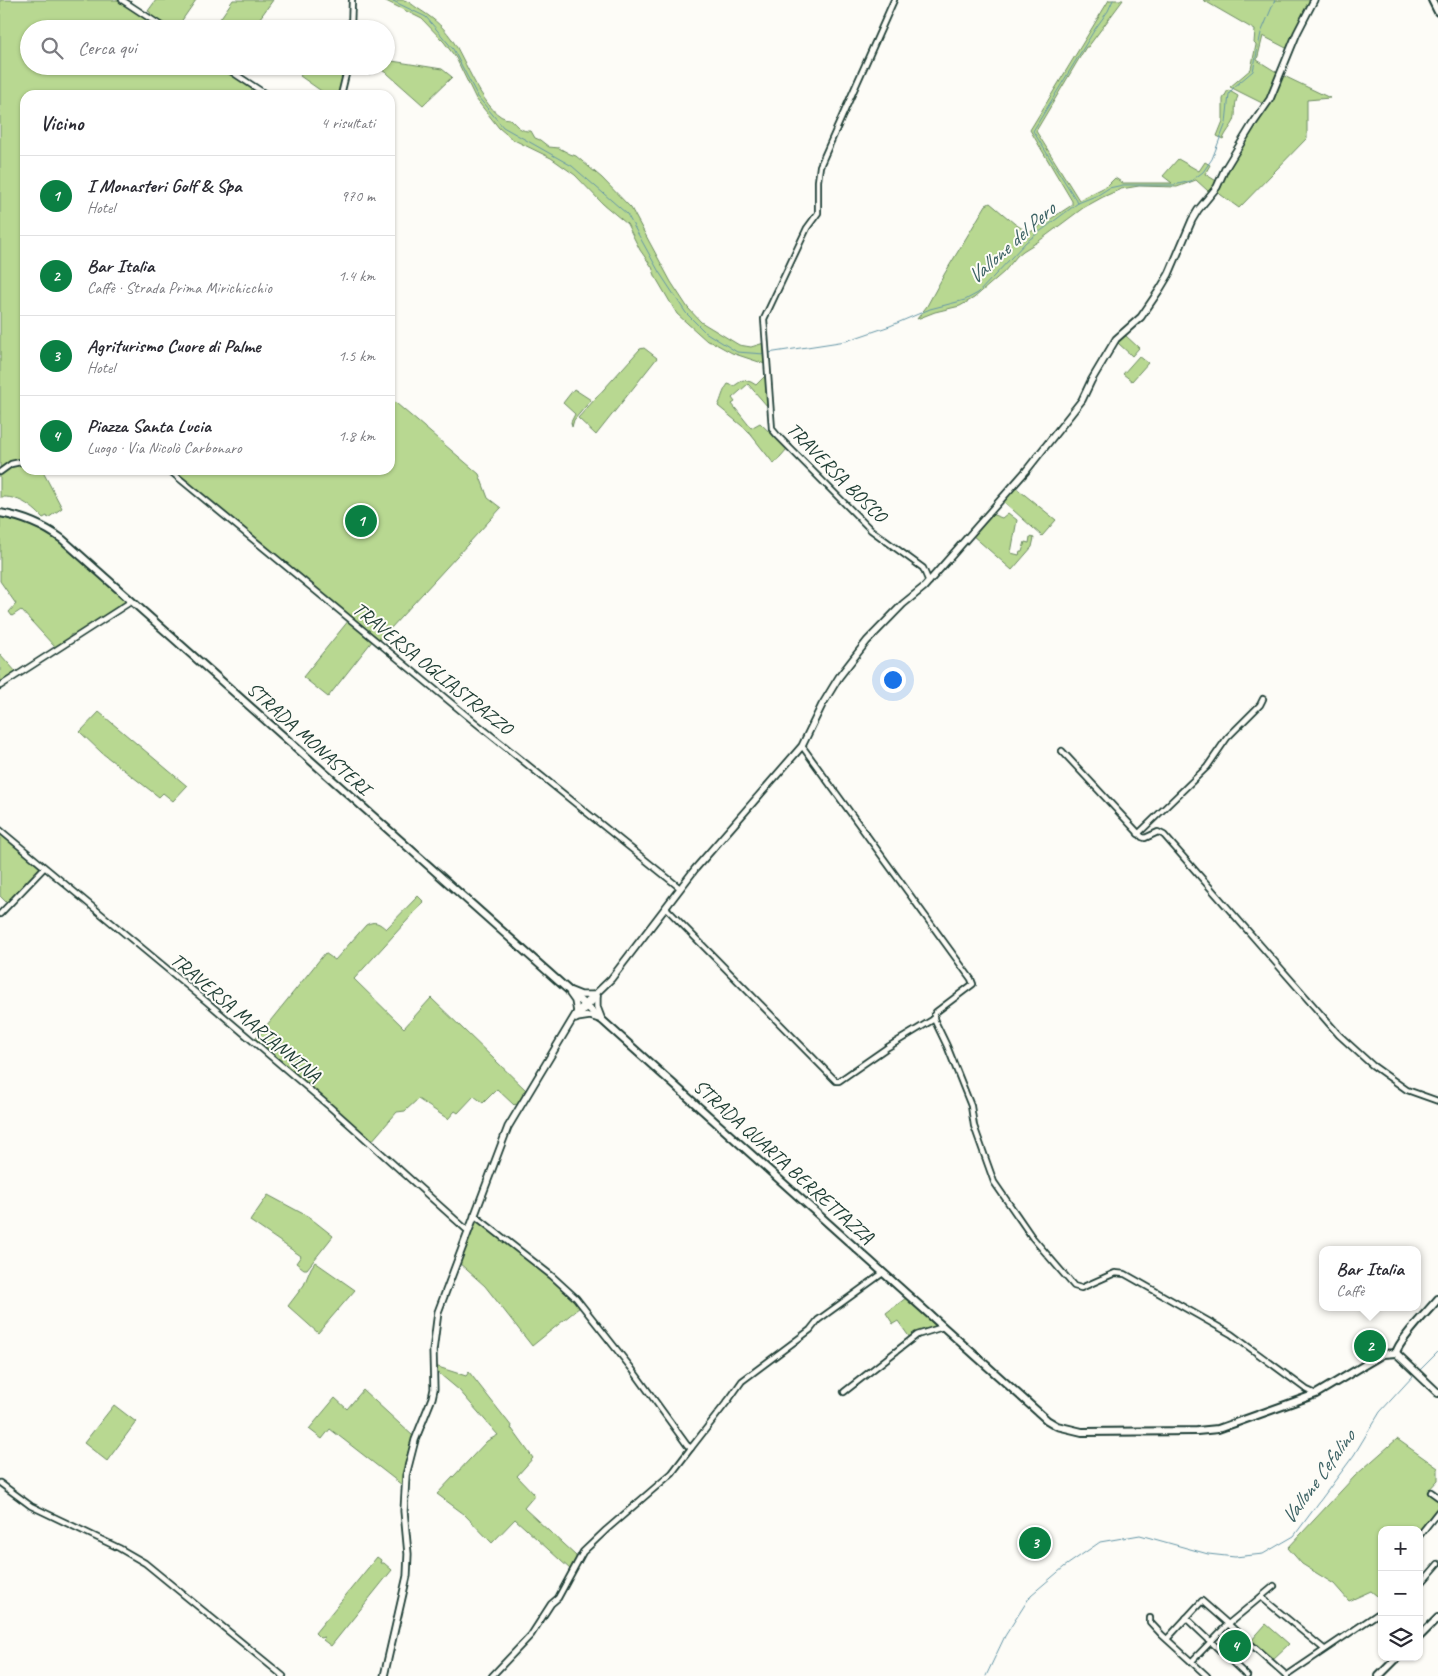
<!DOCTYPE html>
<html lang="it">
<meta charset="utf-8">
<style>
body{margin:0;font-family:Caveat,sans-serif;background:#f2f2f3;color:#2b2b33}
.controls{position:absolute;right:15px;bottom:15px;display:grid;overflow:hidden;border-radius:10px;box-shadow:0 1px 4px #0004}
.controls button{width:45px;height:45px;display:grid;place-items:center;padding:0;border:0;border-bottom:1px solid #e1e1e2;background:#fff;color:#2b2b33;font:25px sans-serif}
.you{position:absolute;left:892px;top:679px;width:18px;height:18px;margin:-12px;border:4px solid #fff;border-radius:50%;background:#1a73e8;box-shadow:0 0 0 8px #1a73e833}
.badge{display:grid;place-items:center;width:32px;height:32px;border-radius:50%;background:#0b8043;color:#fff;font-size:16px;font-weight:700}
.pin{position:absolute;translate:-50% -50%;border:2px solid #fff;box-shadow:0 1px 5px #0006}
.popup{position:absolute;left:1319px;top:1246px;width:102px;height:65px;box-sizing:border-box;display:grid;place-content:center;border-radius:10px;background:#fff;filter:drop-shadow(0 1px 4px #0005);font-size:16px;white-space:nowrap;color:#7c7c81}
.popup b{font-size:19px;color:#2b2b33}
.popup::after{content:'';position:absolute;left:50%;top:100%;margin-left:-10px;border:10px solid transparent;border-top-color:#fff}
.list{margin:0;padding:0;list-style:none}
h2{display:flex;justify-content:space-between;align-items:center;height:65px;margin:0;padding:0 20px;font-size:21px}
h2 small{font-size:16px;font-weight:400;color:#7c7c81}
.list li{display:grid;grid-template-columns:32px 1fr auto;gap:15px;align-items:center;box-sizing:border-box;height:80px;padding:0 20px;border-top:1px solid #e1e1e2}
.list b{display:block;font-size:19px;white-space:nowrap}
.list p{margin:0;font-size:16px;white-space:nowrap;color:#7c7c81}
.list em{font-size:16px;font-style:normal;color:#7c7c81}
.icon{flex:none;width:28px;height:28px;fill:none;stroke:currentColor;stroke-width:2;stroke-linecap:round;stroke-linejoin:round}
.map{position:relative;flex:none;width:1438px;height:1676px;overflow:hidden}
.search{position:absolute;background:#fff;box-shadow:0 1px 4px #0004;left:20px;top:20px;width:375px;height:55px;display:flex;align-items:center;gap:12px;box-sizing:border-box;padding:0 18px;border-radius:28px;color:#7c7c81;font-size:19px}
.panel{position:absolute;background:#fff;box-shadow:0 1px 4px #0004;left:20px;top:90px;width:375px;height:385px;border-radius:15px}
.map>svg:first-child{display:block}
.green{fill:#b8d891;stroke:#6c8a62}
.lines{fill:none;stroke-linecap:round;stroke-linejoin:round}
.stream{stroke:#6596a7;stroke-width:1}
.minor-casing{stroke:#1f3d34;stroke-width:8}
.tertiary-casing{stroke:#1f3d34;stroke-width:9}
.secondary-casing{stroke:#1f3d34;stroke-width:10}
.minor{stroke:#fdfcf7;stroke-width:4.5}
.tertiary{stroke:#fdfcf7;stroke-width:5.5}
.secondary{stroke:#fdfcf7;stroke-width:6}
.labels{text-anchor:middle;stroke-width:4;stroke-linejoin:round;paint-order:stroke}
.street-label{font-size:20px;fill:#1f3d34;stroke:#fdfcf7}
.water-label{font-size:21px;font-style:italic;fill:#3c6264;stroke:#fdfcf7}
</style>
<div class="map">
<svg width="1438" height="1676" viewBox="0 0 1438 1676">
<rect width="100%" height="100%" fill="#fdfcf7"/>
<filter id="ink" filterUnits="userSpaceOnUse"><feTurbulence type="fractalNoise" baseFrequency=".02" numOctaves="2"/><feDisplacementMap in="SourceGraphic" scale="10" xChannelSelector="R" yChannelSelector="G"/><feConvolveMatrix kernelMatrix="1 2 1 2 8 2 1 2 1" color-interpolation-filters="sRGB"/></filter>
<g filter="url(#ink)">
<g class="green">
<path d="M0,0h118l44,29h-133v37h191l44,29h-239v363l-17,5 -8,7z"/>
<path d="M156,0h40l-20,29h-8l-17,-12 -1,-5 -2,-1z"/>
<path d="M233,0h40l-21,29h-39z"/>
<path d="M384,0c6,0 14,0 20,0 4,1 9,5 13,8 13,8 25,17 34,30 13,17 35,82 59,81 7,7 11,13 21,12l4,7 5,2 9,7 10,1 11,6 6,2 26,22 29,30 40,74 17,26 13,14 38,23 12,2 13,-4 1,21 -33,-11 -18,-10 -7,-2 -30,-27 -21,-36 -4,-11 -12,-17 -13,-26 -24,-20 -28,-29 -24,-17 -39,-19 -13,-11 -23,-29 -20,-41 -12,-16 -22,-23z"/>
<path d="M1109,0h14l-35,47h-2l-50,84 43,69 28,-14 8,-8 8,5h49l-9,-7 15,-17 21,12 6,-9 5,3 -5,9 13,8 -7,10 -3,-1 -12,-11 -19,7 -38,-1 -18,3 -18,8 -20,11 -44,33 -16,10 -6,5 -13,16 -30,26 -14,8 -25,6 -18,7 10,-13 18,-33 41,-68 4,-2 25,21 14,9 43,-28v-4l-42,-71z"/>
<path d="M1203,0h109l-24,49 -25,-13 -6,24 21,13 -9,24 -5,7 -34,-17 21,-18 5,-24 -2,-2 1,-13z"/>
<path d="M392,61l50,8 10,8 -29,28 -35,-31 -5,-3 1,-3z"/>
<path d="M307,66h40l-2,10 -3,1 2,2 -5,16h-12l-27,-19z"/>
<path d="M1282,75l48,23 -23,2v38l-68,70 -22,-16 10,-23 26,-42 19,-27z"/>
<path d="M1228,90l10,6c-5,11 -1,15 -4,25 -3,6 -8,11 -11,18l-6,-3 6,-15v-22z"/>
<path d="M1125,335l14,13 -7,8 -14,-13z"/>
<path d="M644,348l13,10 -61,77 -18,-17 62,-69z"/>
<path d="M1139,356l9,7 -16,18 -9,-7z"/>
<path d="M766,375l2,32 -20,-23 -16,14 3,4 -3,2 19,24 9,-5 27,26 -13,15 -26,-33 -30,-25c4,-8 4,-14 10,-22l6,2 9,-6 8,2 5,3z"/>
<path d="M574,389l17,11 -17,20 -2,7 -1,-5 4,-8 -12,-11z"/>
<path d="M390,398l89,76 9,24 13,10 -122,133 -208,-171h219z"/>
<path d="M25,463v7h17l20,38 -14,10 -1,-2 -4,2c-12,-13 -25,-22 -43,-21v-22l13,-9z"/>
<path d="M1015,487l41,33 -14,16 -39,-35z"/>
<path d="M1008,513l9,7 -6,33 8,2 1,-3h2l3,-10 4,1 1,-6 4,1 -2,9 -20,23 -40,-35 19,-21 11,4z"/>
<path d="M0,516l40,11 15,10 72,64 -51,35 -3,-2 -3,1 1,4 -14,9 -3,-2 -33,-36 -9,6 -3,-4 7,-8 -16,-23z"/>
<path d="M349,620l24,20 -45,57 -25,-20z"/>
<path d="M0,654l17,19 -17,11z"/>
<path d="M99,712l88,74 -14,15 -10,-8 -4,4 -57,-44 -22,-21z"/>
<path d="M0,832l40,36 -32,36 -8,-8z"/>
<path d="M418,896l6,6 -70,77 50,49 27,-30 96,93h-3l-2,2 2,3 -6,10 -3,-2 -1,1 -17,-16 -14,14 -9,-7 -16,17 -3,-2 -7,8 -30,-20 -13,12 -8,1 -26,30 -117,-101 71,-88 10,7 31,-35c9,-5 13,-2 20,4z"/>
<path d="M268,1195l41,22 24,19 -26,33h-3l-8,-6 5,-7 -51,-35z"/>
<path d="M477,1220c35,27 75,53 103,87l-48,39 -47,-60 -27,-24 16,-41z"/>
<path d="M315,1262l40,28 -37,43 -30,-27 16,-21 7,-17z"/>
<path d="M906,1298l31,28 -1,3 -15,2 -11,7 -12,-17 -5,3 -7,-11z"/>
<path d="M435,1366l31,10 3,-4 43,55 -1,2h1l21,29 -16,18 18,19 -11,13 52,48 1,5 -6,9 -56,-51 -23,24 -28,-29 -27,-20 50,-53 11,-6 -39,-45 -24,-20z"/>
<path d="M363,1390l50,46 -7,23 -4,26 -72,-56 -8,10 -13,-10 26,-31 12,11z"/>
<path d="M114,1405l22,17 -29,39 -23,-18z"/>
<path d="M1397,1439l41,29v12l-11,12 11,8v6l-19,24h-37v70l-11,-9 -22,10 -15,-17 -32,-20 -14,-16 67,-72z"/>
<path d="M377,1557l4,3 -1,3h4l8,7 -61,76 -8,-6 1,-3 -4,1 -5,-5z"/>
<path d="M1266,1624l23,20 -17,16 -22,-18z"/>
</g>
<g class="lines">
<g class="stream">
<path d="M391,0l35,17 27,32 25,48 25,30 69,39 55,48 32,58 27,41 19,19 32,20 27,2"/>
<path d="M1078,203l-45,-72 62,-102 13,-18 5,-11"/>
<path d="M768,353l78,-12 44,-15 40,-17 35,-9 13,-7 48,-51 52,-39 20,-8 11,-7 14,-3h51l17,-4 12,-9 9,-13 14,-36 3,-29 5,-7 19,-16 8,-38 14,-33"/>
<path d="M1419,1371l19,-19"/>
<path d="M986,1676l19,-40 26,-41 33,-28 36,-25 40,-7 68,19 27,3 28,-3 31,-18 60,-81 26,-43 34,-37"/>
</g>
<defs>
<g id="minor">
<path d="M122,0l44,29"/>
<path d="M894,0l-74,166 -2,15v32l-11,15 -43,91 8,110 5,6 94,95 52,38 6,14"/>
<path d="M351,29l1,-29"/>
<path d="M223,66l44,29"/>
<path d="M348,67l19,4"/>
<path d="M341,95l7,-29"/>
<path d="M169,470l297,245 214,173"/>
<path d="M0,472l11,-8 14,-3"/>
<path d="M0,686l132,-85"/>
<path d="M802,746l169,233 2,5 -37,28 -2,3v4l13,27 24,60 3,20 20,56 38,55 42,49 7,2 34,-15 10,1 106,60 76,56 9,4"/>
<path d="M1062,751l80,86 3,1 13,-6 6,3 175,200 33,30 35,25 31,11"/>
<path d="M0,830l207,172 123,105 138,124"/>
<path d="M1138,834l69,-67 20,-29 33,-33 3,-6"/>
<path d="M666,908l170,173h3l49,-34 46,-28"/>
<path d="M0,914l44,-46"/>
<path d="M474,1215l78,61 24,22 56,71 55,76 4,3 39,-50 12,-17 68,-51 8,-10 65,-47"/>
<path d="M844,1392l73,-57 26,-8"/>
<path d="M0,1483l31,23 88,42 26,15 138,113"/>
<path d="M1431,1492l7,5"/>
<path d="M1419,1536l19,-24"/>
<path d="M1419,1586l19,-22"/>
<path d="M1261,1597l63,52"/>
<path d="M1150,1618v4l12,13 45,41"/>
<path d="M1186,1618l61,58"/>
<path d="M1167,1639l35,-38 85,75"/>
<path d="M1192,1661l35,-36 47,-39"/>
<path d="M492,1676l39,-41 20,-31 7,-6 25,-46 23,-22 66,-57 19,-25"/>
<path d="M1286,1676l96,-65"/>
</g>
<g id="tertiary">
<path d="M571,991l10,4h12"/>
<path d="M570,994l5,7 2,11"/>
<path d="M597,996v11l5,13"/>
<path d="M577,1018l13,-2 12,4"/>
<path d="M576,1019l21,-23"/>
<path d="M384,1676l23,-100 1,-22 -4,-43 2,-36 9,-35 17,-42 2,-9 -1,-38 5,-39 70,-185 69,-115 34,-33 84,-110 107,-123 20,-41 17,-28 28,-36 36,-37 21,-17 102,-116 56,-71 9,-19 25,-42 25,-22 19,-28 9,-15 23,-54 6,-10 19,-23 8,-18 27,-44 18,-26 27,-66 17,-33"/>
</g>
<g id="secondary">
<path d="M1432,0l6,12"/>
<path d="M0,513c23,4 43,12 62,26l540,481 445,400 10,6 25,6 115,-1 21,-2 98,-35 67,-40 13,-1"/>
<path d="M1396,1353c3,-13 32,-42 42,-54"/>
<path d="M1396,1353l42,40"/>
<path d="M1419,1637l19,-19"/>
<path d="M1379,1676l19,-19"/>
</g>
</defs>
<use href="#minor" class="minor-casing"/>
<use href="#tertiary" class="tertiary-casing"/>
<use href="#secondary" class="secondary-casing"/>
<use href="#minor" class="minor"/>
<use href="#tertiary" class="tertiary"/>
<use href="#secondary" class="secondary"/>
</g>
</g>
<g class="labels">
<g class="street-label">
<text transform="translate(837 472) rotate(45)" y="7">TRAVERSA BOSCO</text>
<text transform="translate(433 668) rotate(39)" y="7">TRAVERSA OGLIASTRAZZO</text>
<text transform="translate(309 738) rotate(42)" y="7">STRADA MONASTERI</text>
<text transform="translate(246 1017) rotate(40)" y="7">TRAVERSA MARIANNINA</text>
<text transform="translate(784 1161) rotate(42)" y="7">STRADA QUARTA BERRETTAZZA</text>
</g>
<g class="water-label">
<text transform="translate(1011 243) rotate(-42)" y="7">Vallone del Pero</text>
<text transform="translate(1318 1477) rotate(-54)" y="7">Vallone Cefalino</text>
</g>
</g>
</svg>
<div class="controls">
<button>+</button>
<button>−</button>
<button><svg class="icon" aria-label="layers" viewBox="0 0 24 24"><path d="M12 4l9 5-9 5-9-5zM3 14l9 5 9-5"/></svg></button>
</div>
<div class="you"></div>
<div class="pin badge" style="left:361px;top:521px">1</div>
<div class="pin badge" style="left:1370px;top:1346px">2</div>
<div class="popup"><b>Bar Italia</b>Caffè</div>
<div class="pin badge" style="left:1035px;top:1543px">3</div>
<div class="pin badge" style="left:1235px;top:1646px">4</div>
<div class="search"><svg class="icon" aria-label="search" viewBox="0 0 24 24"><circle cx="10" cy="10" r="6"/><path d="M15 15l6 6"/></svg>Cerca qui</div>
<section class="panel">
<h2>Vicino<small>4 risultati</small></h2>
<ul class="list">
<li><span class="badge">1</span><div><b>I Monasteri Golf &amp; Spa</b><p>Hotel</p></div><em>970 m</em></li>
<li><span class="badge">2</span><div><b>Bar Italia</b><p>Caffè · Strada Prima Mirichicchio</p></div><em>1.4 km</em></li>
<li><span class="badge">3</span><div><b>Agriturismo Cuore di Palme</b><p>Hotel</p></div><em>1.5 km</em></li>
<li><span class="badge">4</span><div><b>Piazza Santa Lucia</b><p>Luogo · Via Nicolò Carbonaro</p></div><em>1.8 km</em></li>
</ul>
</section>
</div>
